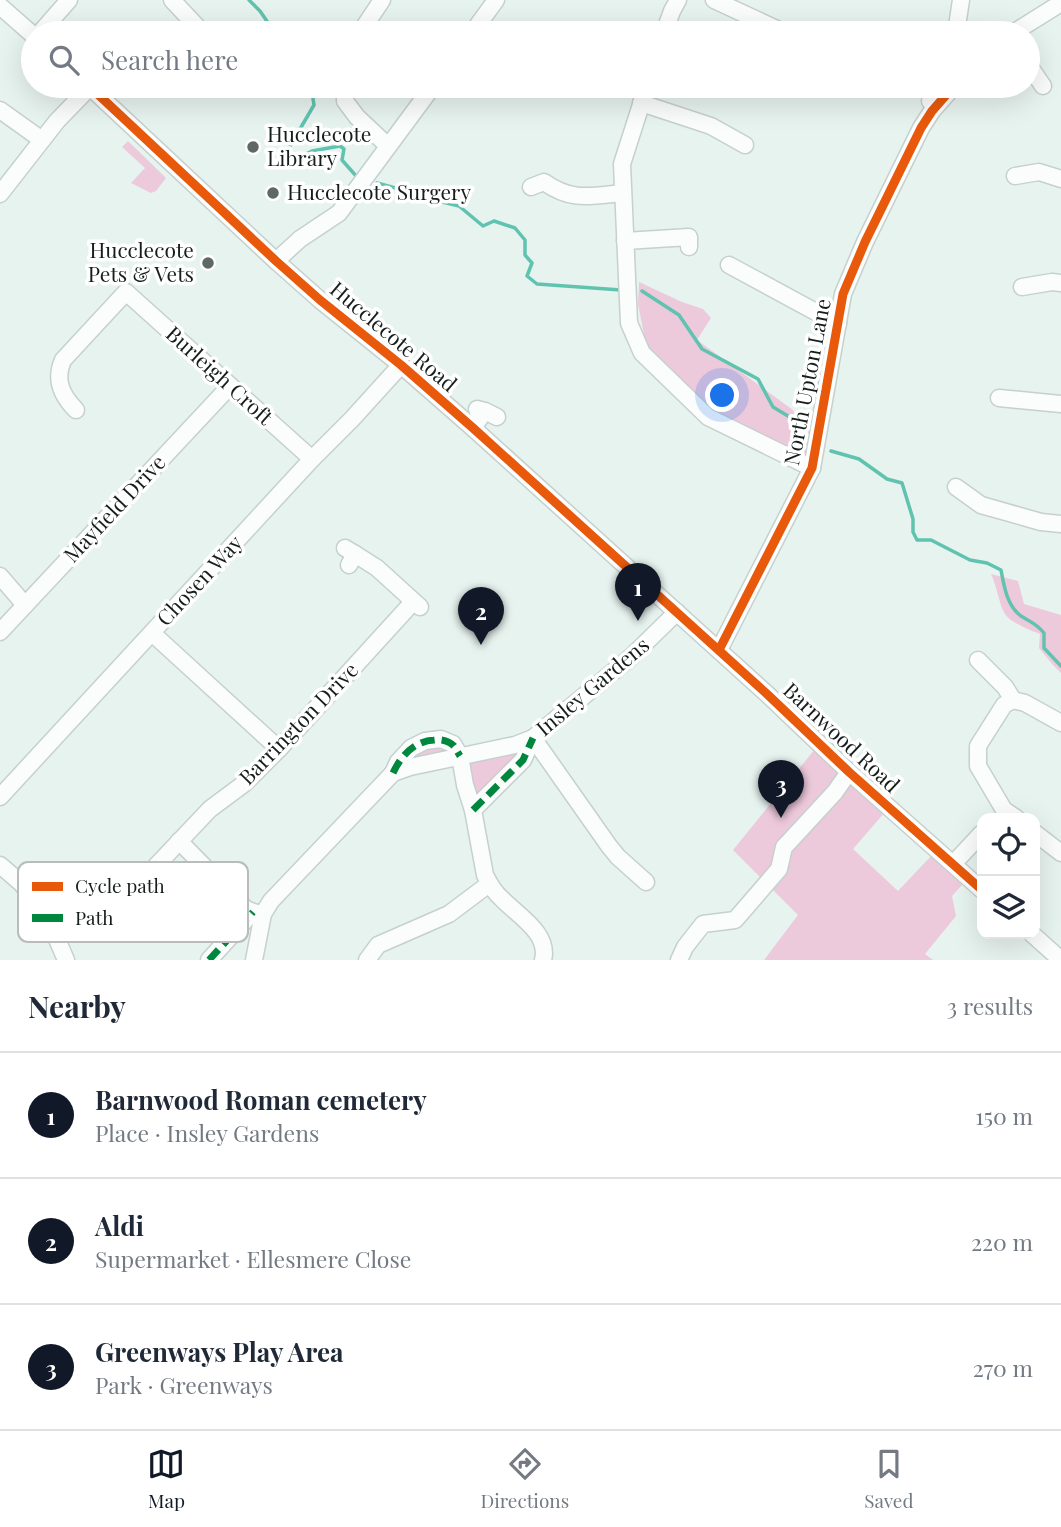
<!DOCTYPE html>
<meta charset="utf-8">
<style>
body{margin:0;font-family:"Playfair Display",serif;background:#f6f6f7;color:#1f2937}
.controls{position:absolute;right:21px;bottom:21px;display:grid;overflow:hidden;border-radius:14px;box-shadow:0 7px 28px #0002}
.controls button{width:63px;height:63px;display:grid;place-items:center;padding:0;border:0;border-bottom:2px solid #e0e1e3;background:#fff;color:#1f2937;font:35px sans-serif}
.you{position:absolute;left:723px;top:396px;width:24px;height:24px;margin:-18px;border:5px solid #fff;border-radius:50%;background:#1a73e8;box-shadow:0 0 0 10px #1a73e833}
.badge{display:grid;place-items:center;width:46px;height:46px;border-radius:50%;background:#111827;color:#fff;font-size:23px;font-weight:700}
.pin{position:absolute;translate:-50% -58px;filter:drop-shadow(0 2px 4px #0008)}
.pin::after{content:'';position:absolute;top:37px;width:24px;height:21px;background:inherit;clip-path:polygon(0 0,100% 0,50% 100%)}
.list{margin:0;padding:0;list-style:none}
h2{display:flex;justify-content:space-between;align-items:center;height:91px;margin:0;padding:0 28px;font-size:30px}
h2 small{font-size:23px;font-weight:400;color:#747a83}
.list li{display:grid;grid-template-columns:46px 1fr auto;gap:21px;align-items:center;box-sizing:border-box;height:126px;padding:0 28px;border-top:2px solid #e0e1e3}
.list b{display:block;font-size:26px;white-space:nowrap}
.list p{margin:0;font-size:23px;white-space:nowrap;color:#747a83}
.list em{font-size:23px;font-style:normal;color:#747a83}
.icon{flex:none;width:38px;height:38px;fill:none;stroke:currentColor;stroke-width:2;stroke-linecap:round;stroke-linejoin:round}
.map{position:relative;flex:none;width:1061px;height:960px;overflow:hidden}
.search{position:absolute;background:#fff;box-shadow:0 7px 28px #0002;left:21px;right:21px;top:21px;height:77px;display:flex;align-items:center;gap:18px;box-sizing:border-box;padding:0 24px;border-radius:38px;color:#747a83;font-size:26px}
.sheet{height:469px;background:#fff}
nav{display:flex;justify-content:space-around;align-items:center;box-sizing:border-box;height:98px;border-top:2px solid #e0e1e3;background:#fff;font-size:19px;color:#747a83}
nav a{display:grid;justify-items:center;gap:4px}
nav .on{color:#111827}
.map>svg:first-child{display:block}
.green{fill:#edc9dc}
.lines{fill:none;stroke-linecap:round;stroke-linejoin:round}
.stream{stroke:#60c3af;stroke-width:3.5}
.minor-casing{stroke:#c6d0cd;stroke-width:19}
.minor{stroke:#fbfdfd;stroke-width:16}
.quiet{stroke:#00873e;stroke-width:7;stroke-dasharray:14 7;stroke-linecap:butt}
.cycleway-casing{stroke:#fff;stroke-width:13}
.cycleway{stroke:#e8590c;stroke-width:9}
.poi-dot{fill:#5e6965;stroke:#fff;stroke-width:2.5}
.labels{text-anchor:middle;stroke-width:7;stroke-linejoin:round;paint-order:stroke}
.poi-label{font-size:21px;fill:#151e1b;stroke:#fff;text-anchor:start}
.street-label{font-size:21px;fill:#151e1b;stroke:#fff}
.key{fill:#fff;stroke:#b9bcbb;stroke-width:2}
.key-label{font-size:19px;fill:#151e1b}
</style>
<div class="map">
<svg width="1061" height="960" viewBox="0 0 1061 960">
<rect width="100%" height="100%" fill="#e7f3ef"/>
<g class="green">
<path d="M128,141l38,37 -10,13 -5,2 -20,-10 14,-15 -23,-21z"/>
<path d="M639,282l43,20 21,7 8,9 -14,22 96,70 3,8 21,13 -5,24 -23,-1 -75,-39 -67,-65 -9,-46z"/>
<path d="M991,574l27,7 6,23 37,11v58l-8,-8 -14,-17 1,-14c-9,-3 -30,-12 -35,-20 -6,-9 -8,-28 -14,-40z"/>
<path d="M533,738l-61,76 -12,-60 -62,8 27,-21 41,12z"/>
<path d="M815,749l70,63 -32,37 45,42 34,-36 30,30 -10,11 4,20 -31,38 8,6h-169l34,-45 -65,-65z"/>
</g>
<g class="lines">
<g class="stream">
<path d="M249,0l11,11 15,22"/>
<path d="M311,86l3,19 -28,48 6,8 20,-10 28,-5 4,3 -2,11 15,17"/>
<path d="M377,183l22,6 20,11h15l25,6 24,20 11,-5 21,7 10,12v15l7,8 -5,13 10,8 84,6"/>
<path d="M642,291l37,24 23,34 56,30 15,28 30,18"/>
<path d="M831,451l28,8 28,20 15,4 11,36v13l4,8h14l39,20 17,3 14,7c3,16 6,36 20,46 11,7 15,7 23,17v15l17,18"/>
</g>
<defs>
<g id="minor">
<path d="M172,0l31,33"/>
<path d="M714,0l67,31"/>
<path d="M0,6l33,29"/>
<path d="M40,33l29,-33"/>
<path d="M360,33l22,-33"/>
<path d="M472,33l24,-33"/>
<path d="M664,33l8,-22 6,-11"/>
<path d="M956,33l5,-33"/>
<path d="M1013,33l48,-30"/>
<path d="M1028,64l15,22"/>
<path d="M89,86l187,175 44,39 81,65 72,63 294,266 82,78 133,118"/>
<path d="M345,86v15l12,16 31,29"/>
<path d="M647,86l-25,78 7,159 13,30 66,64 104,51"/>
<path d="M930,101l6,-15"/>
<path d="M641,103l70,23 34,19"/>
<path d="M0,110l42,30"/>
<path d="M1015,176l24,-4 22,7"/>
<path d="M531,187l13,-5c28,20 47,14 78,11"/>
<path d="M0,194l57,-73 33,-34"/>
<path d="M625,241l64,-4v10"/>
<path d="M276,261l24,-22 39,-26 94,-127"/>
<path d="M729,265l109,59"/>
<path d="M1022,287l30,-5 9,1"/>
<path d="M999,398l62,6"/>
<path d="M76,410c-14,-14 -22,-30 -13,-50l63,-68 186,167"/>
<path d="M473,428l7,-10 -3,-9 8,2 12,6"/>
<path d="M956,487l25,18 60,17 20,2"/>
<path d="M345,548l10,6 -6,11"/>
<path d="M355,554l22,14 43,39"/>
<path d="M0,576l25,29"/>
<path d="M0,632l230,-246"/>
<path d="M152,633l127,116"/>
<path d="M719,650l93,-182 31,-174 22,-52 56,-114 11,-17 22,-25"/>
<path d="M978,660l27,27 8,13"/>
<path d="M533,738l76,108 9,11 28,25"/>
<path d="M393,773l5,-11 13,-14 14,-7 16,-2 12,5 7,12 5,29 8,25 12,65c4,8 9,17 16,23 16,17 49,35 42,62"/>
<path d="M0,797l312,-338 40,-40 49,-54"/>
<path d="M473,810l50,-50 10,-22"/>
<path d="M1016,818l-12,-8 -26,-44v-20l26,-41 9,-5 12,3 36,20"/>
<path d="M1035,833l26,20"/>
<path d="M179,841l67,68 7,3 10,2"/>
<path d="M953,864l29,-31"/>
<path d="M0,865l22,19 28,39 16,37"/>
<path d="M137,886l73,-77 35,-26 34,-34 134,-147"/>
<path d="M1032,934l29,26"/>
<path d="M209,960l44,-48"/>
<path d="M254,960l9,-46 8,-13 122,-128 17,-6 105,-22 18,-7 98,-81 46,-45"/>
<path d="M367,960l11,-15 71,-31 40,-30"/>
<path d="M679,960l6,-13 18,-23 32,-4 44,-51 5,-22 3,-3 48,-52 14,-20"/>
</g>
</defs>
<use href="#minor" class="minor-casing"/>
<use href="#minor" class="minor"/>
<g class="quiet">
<path d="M393,773c8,-17 21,-32 41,-33 7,-1 15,1 20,6 2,3 4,7 6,10"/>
<path d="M473,810l50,-50 10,-22"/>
<path d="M209,960l44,-48"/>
</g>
<defs>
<g id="cycleway">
<path d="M89,86l187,175 44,39 81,65 72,63 294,266 82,78 133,118"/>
<path d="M719,650l93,-182 31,-174 22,-52 56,-114 11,-17 22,-25"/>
</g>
</defs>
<use href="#cycleway" class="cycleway-casing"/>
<use href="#cycleway" class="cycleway"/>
</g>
<g class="poi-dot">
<circle cx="253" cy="147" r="7"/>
<circle cx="273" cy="193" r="7"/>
<circle cx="208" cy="263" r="7"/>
</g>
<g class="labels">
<g class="poi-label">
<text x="267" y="142">Hucclecote<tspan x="267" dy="24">Library</tspan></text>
<text x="287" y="200">Hucclecote Surgery</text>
<text x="194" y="258" text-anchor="end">Hucclecote<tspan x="194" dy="24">Pets &amp; Vets</tspan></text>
</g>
<g class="street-label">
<text transform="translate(393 337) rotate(40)" y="7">Hucclecote Road</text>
<text transform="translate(219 376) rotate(42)" y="7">Burleigh Croft</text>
<text transform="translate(808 382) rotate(-79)" y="7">North Upton Lane</text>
<text transform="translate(115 509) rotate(-47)" y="7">Mayfield Drive</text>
<text transform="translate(200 581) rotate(-47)" y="7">Chosen Way</text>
<text transform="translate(593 687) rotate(-40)" y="7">Insley Gardens</text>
<text transform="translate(299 724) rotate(-46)" y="7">Barrington Drive</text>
<text transform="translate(841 738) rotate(43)" y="7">Barnwood Road</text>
</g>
</g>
<rect x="18" y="862" width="230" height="80" rx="10" class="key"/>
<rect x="32" y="882" width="31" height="9" fill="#e8590c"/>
<rect x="32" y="914" width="31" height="8" fill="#00873e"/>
<g class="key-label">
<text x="75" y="893">Cycle path</text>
<text x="75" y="925">Path</text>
</g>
</svg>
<div class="controls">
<button><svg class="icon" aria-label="locate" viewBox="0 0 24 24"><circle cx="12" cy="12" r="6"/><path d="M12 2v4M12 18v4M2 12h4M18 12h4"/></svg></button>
<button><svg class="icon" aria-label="layers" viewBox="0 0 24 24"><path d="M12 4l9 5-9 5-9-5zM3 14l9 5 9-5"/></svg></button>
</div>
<div class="you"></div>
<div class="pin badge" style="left:638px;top:621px">1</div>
<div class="pin badge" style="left:481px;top:645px">2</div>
<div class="pin badge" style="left:781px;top:818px">3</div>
<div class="search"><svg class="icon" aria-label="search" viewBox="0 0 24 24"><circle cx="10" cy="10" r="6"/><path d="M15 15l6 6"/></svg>Search here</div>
</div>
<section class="sheet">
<h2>Nearby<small>3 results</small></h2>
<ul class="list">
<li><span class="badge">1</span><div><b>Barnwood Roman cemetery</b><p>Place · Insley Gardens</p></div><em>150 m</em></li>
<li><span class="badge">2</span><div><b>Aldi</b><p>Supermarket · Ellesmere Close</p></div><em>220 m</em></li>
<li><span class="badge">3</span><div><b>Greenways Play Area</b><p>Park · Greenways</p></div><em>270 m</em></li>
</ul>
</section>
<nav>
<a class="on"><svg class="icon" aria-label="map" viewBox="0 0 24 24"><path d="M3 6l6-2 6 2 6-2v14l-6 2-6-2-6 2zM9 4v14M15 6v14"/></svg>Map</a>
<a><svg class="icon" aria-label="directions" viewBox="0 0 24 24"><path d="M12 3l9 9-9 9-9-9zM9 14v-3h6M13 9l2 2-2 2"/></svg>Directions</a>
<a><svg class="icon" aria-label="saved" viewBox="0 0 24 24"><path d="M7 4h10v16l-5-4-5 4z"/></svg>Saved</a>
</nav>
